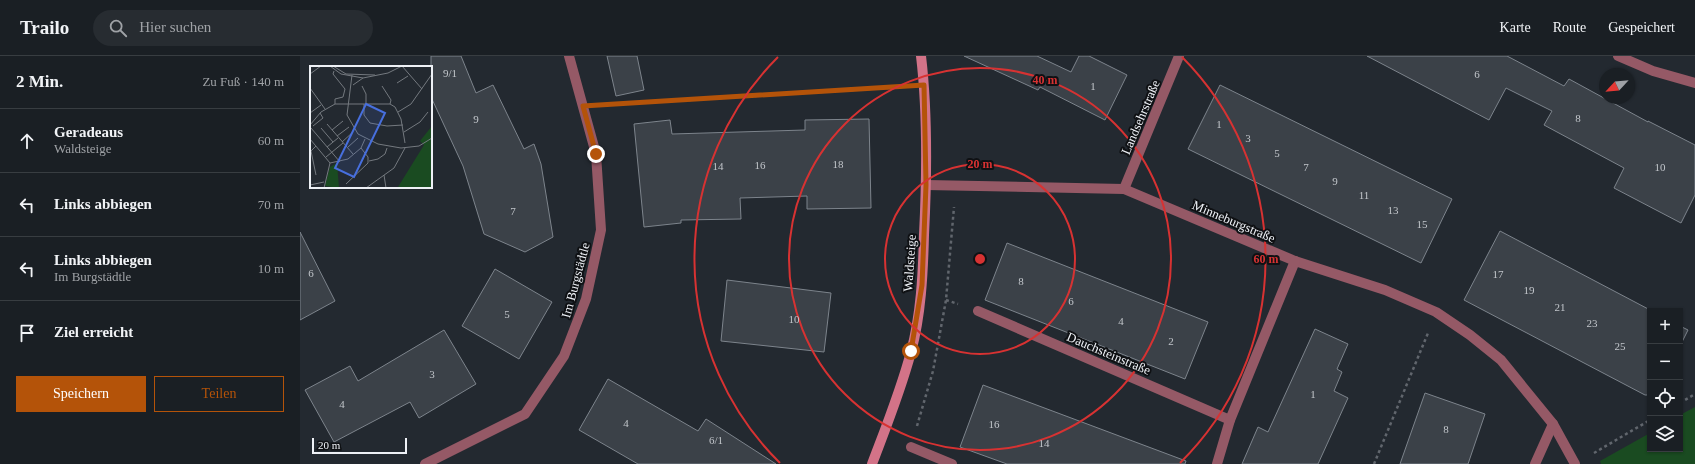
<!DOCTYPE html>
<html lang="de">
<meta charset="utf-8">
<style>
body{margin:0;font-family:"Times New Roman",serif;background:#272c31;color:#f1f3f6}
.controls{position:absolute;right:12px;bottom:12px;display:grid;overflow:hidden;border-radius:0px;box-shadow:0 1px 3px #0004}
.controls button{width:36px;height:36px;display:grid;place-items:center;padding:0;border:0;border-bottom:1px solid #383d41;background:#1a1f24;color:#f1f3f6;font:20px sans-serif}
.compass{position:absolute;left:1299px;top:12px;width:36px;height:36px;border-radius:50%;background:#1a1f24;box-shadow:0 1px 3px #0004;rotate:244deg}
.scale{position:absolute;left:12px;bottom:10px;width:95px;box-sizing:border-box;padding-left:4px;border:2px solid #eef1f6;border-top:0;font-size:11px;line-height:14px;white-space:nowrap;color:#eef1f6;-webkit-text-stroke:3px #0f1114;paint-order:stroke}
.stop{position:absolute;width:12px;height:12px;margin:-9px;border:3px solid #b45309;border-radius:50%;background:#fff}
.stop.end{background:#b45309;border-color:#fff;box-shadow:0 1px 4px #0008}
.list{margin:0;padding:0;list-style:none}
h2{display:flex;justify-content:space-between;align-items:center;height:52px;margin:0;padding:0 16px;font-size:17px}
h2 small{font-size:13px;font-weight:400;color:#9fa2a6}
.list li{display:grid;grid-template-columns:26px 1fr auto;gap:12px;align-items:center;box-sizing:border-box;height:64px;padding:0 16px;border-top:1px solid #383d41}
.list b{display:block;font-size:15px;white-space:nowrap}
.list p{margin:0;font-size:13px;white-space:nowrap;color:#9fa2a6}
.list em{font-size:13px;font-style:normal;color:#9fa2a6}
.actions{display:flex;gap:8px;padding:12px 16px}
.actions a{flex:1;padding:9px 0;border:1px solid #b45309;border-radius:0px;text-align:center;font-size:14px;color:#b45309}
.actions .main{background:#b45309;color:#fff}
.icon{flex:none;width:22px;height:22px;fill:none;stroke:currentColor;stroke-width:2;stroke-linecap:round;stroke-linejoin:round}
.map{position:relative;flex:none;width:1395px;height:408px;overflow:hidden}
header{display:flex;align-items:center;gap:24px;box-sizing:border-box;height:56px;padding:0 20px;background:#1a1f24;border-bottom:1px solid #383d41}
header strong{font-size:19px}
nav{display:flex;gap:22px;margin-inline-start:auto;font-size:14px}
.search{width:280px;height:36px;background:#272c31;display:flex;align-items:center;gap:10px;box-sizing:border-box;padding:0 14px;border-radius:22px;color:#9fa2a6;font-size:15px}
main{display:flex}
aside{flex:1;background:#1a1f24}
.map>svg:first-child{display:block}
.green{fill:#1a4b21}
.building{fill:#3b4148;stroke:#7d848c}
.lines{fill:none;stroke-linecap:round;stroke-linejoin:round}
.path{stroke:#61666d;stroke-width:2.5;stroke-dasharray:3 3;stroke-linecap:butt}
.lane{stroke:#955966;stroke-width:10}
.street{stroke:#955966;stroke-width:10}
.secondary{stroke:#d37388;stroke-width:10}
.route{stroke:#b45309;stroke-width:5}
.ring{fill:none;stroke:#d73232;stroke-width:2}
.labels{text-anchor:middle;stroke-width:4;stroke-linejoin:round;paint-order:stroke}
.number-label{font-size:11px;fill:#c1c5ca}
.street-label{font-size:13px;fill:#eef1f6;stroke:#0f1114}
.inset-road{fill:none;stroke:#74797f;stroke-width:1}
.view{fill:#476fde;fill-opacity:0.15;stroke:#476fde;stroke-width:2}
.inset-edge{fill:none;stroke:#eef1f6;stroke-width:2}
.centre{fill:#d73232;stroke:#0f1114;stroke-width:2}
.ring-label{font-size:12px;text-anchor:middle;font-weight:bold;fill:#d73232;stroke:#0f1114;stroke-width:4;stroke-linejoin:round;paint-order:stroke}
</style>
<header>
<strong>Trailo</strong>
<div class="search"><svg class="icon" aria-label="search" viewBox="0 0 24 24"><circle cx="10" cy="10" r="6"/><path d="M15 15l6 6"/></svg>Hier suchen</div>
<nav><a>Karte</a><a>Route</a><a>Gespeichert</a></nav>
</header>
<main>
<aside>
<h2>2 Min.<small>Zu Fuß · 140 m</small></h2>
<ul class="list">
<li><svg class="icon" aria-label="ahead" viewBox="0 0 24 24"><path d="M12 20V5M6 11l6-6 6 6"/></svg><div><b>Geradeaus</b><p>Waldsteige</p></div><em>60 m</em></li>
<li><svg class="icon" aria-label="left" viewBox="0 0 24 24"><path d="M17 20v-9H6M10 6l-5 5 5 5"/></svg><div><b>Links abbiegen</b></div><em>70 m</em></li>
<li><svg class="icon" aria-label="left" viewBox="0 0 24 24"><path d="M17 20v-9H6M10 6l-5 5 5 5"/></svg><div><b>Links abbiegen</b><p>Im Burgstädtle</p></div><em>10 m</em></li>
<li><svg class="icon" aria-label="arrive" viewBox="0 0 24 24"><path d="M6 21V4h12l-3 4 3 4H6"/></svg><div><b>Ziel erreicht</b></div></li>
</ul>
<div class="actions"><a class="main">Speichern</a><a>Teilen</a></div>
</aside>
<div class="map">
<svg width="1395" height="408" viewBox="0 0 1395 408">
<rect width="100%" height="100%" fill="#232930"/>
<path class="green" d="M1395,351v57h-94l-1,-3 50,-28v16h30v-34z"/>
<g class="building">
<path d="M131,0h30l15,37 17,-8 31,64 10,-5 7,20 12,73 -28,15 -41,-18 -21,-68 -32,-69z"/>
<path d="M307,0h30l7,34 -28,6z"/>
<path d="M664,0h73l34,16 8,-16h10l38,19 -22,45 -65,-33 -2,3z"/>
<path d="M1067,0h140l57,30 5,-7 79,43v-1l47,24v50l-14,28 -67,-35 10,-20 -80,-43 8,-14 -46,-23 -17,32z"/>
<path d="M920,29l232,114 -31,64 -233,-114z"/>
<path d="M569,63l2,89 -64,1v-13l-67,2 1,21 -60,1v3l-37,4 -10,-103 36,-4 2,14 133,-4v-10z"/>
<path d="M1200,175l152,80h-2v84h-5l-181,-95z"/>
<path d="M0,176l35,69 -35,19z"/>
<path d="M707,187l201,79 -23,57 -200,-79z"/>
<path d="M195,213l57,33 -33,57 -57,-33z"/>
<path d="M427,224l104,13 -7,59 -103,-11z"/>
<path d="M1380,270l8,4 -8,16z"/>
<path d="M1015,273l33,15 -11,25 5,3 -8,19 14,7 -30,66h-76l16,-37 10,5z"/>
<path d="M144,274l32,54 -57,34 -9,-16 -76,40 -29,-52 45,-24 8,15z"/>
<path d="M308,323l90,52 8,-12 70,45h-138l-59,-34z"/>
<path d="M683,329l203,76 -1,3h-178l-47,-17z"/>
<path d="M1125,337l60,21 -17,50h-68z"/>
</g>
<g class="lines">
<g class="path">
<path d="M305,49l297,-18"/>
<path d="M646,244l12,4"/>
<path d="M1380,347l15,-9"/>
<path d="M617,370l16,-55 13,-71 8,-93"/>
<path d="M1294,397l56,-33"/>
<path d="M1074,408l54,-131"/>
</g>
<g class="lane">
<path d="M678,255l252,109"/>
<path d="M611,391l41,17"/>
<path d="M1235,408l18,-40"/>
</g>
<g class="street">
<path d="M1318,0l35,15 42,12"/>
<path d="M626,129l198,4 171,72 90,29 51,22 34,23 31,25 52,64 22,40"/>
<path d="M824,133l55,-133"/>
<path d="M125,408l100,-50 39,-58 22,-57 15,-69 -5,-76 -27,-98"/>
<path d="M917,408l13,-44 65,-159"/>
</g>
<path class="secondary" d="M572,408c14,-37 29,-74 39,-112 10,-37 12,-78 13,-117 3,-60 4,-120 -3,-179"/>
</g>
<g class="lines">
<path class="route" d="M296,98l-13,-48 341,-21 2,100 -4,100 -11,66"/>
</g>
<g class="ring">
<circle cx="680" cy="203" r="95"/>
<circle cx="680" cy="203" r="191"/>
<path d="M480 407A286 286 0 0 1 478 1M882 1A286 286 0 0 1 880 407"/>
</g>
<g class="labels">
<g class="number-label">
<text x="150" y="21">9/1</text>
<text x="1177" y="22">6</text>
<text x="793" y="34">1</text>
<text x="1278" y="66">8</text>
<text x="176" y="67">9</text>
<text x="919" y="72">1</text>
<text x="948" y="86">3</text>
<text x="977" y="101">5</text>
<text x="538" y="112">18</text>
<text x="460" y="113">16</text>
<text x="418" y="114">14</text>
<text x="1006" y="115">7</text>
<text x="1360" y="115">10</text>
<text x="1035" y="129">9</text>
<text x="1064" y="143">11</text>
<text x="1093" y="158">13</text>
<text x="213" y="159">7</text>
<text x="1122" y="172">15</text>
<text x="11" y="221">6</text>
<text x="1198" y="222">17</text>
<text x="721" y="229">8</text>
<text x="1229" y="238">19</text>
<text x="771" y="249">6</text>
<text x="1260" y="255">21</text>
<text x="207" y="262">5</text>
<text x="494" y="267">10</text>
<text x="821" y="269">4</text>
<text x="1292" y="271">23</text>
<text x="871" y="289">2</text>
<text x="1320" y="294">25</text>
<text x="132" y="322">3</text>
<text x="1013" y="342">1</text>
<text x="42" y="352">4</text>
<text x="326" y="371">4</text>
<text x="694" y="372">16</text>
<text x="1146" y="377">8</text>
<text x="416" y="388">6/1</text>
<text x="744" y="391">14</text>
</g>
<g class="street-label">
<text transform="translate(840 61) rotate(-67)" y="5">Landsehrstraße</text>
<text transform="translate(934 165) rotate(23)" y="5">Minneburgstraße</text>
<text transform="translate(609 207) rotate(-86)" y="5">Waldsteige</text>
<text transform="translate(275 224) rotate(-75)" y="5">Im Burgstädtle</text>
<text transform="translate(809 297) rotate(23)" y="5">Dauchsteinstraße</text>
</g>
</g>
<g transform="translate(10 10)">
<rect width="122" height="122" fill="#232930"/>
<path d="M122,60v62l-34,-1 26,-42 -4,-4zM27,97l2,25 -14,-2 5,-19z" fill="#1a4b21"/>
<path class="inset-road" d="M20,0l11,8 22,4 25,-5 14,-7M23,0l13,8 29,1M92,0l20,23M24,5l-1,3 12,15 -2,8 -8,2v5M0,8l11,-8M42,9l-5,40 11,19 20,10 23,4 18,-2 13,-8M87,17l11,-7M43,19l10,-7M52,20l4,8v9M72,20l9,14 -1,4M0,22l15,21M54,38v11l6,8 17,3 16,-1M88,46l13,-8 21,-30M0,47l11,-8M17,58l26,30M0,59l11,-13 14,-8h55l5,3 6,12 4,24M3,60l10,-8 -3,-5M1,62l29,34M11,62l12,14M22,64l11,-9M94,66l16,-10 8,-10M27,70l12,-9M0,73l20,24M32,76l11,-10M17,81l11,-9M38,81l10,-9M16,91l17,-14M59,95l9,-2 7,-5 2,-6M20,97l18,-4 13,-11 4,-9M6,109l-5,-24 5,-5M74,109l2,13M36,118l22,-21v-6l-7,-9M0,119l14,-3M14,122l6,-25M56,122l28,-20 11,-20"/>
<path class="view" d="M56,38l19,9 -31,64 -19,-9z"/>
<rect width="122" height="122" class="inset-edge"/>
</g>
<circle cx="680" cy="203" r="6" class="centre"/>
<g class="ring-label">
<text x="745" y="28">40 m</text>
<text x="680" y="112">20 m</text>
<text x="966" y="207">60 m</text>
</g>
</svg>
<div class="controls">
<button>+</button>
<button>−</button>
<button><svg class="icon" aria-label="locate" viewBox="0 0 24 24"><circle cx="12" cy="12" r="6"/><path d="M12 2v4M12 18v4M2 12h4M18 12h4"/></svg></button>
<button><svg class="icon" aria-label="layers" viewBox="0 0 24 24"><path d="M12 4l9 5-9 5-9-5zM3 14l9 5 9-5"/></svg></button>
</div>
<svg class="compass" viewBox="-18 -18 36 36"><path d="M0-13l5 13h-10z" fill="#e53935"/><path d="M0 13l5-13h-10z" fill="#9fa2a6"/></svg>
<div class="scale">20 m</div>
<div class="stop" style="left:611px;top:295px"></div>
<div class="stop end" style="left:296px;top:98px"></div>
</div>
</main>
